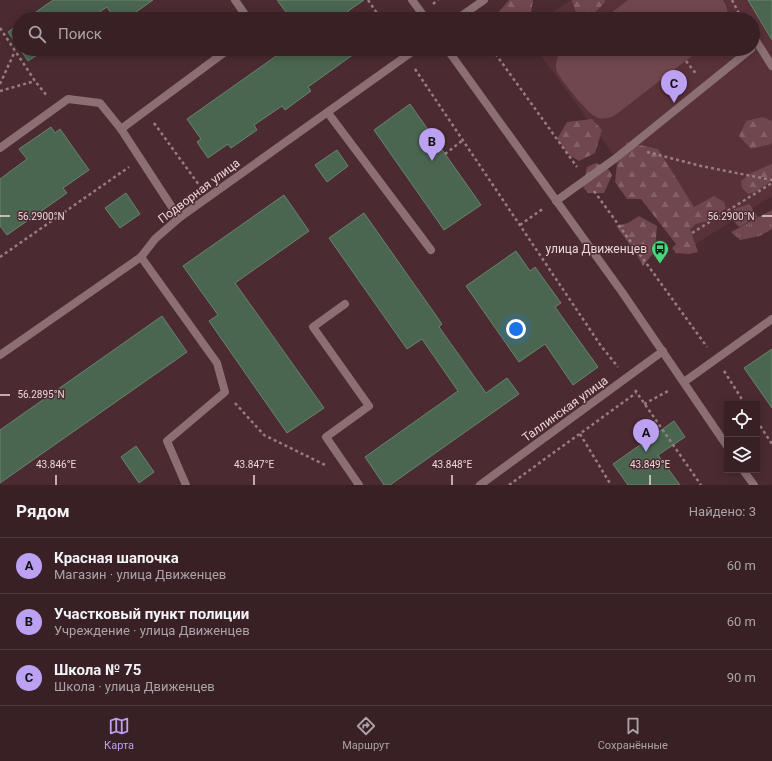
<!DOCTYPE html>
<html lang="ru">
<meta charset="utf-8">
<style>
body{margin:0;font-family:Roboto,sans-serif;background:#432d32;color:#f1f3f6}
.controls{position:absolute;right:12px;bottom:12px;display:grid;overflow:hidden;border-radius:0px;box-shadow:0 2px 10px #0003}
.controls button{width:36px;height:36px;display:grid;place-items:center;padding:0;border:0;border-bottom:1px solid #523e42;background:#382025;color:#f1f3f6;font:20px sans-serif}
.you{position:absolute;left:516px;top:329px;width:14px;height:14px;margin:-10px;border:3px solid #fff;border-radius:50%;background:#1a73e8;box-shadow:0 0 0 6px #1a73e833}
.badge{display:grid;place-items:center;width:26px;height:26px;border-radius:50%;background:#bca0f2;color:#111;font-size:13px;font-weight:700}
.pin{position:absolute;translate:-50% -33px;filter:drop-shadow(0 1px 2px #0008)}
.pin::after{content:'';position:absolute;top:21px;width:14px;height:12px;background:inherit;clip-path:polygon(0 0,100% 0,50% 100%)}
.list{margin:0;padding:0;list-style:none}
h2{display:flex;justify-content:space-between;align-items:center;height:52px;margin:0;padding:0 16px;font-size:17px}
h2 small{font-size:13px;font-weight:400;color:#aba3a7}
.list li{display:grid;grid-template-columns:26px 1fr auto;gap:12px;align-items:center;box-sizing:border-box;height:56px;padding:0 16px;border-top:1px solid #523e42}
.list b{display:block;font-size:15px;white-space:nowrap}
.list p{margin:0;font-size:13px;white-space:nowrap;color:#aba3a7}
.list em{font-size:13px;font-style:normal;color:#aba3a7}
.icon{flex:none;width:22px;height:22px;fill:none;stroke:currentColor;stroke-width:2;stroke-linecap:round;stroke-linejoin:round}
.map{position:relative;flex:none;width:772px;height:485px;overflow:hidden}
.search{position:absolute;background:#382025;box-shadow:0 2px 10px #0003;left:12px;right:12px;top:12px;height:44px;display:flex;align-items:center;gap:10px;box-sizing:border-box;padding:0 14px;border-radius:22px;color:#aba3a7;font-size:15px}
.sheet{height:220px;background:#382025}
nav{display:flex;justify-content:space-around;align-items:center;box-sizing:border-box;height:56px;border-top:1px solid #523e42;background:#382025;font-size:11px;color:#aba3a7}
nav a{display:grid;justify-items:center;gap:2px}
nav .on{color:#bca0f2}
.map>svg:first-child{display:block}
.built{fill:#593139}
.grass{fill:url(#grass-tufts)}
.forest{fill:url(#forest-firs)}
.pitch{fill:#70474e}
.building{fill:#4a6651;stroke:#67846d}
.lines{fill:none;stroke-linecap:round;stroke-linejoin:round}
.path{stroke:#977d81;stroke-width:2.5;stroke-dasharray:3 3;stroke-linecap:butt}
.service{stroke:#8b6f73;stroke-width:8}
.minor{stroke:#8b6f73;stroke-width:8}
.tertiary{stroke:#8b6f73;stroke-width:8}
.ticks{fill:none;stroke:#ebd6d8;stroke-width:1.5}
.labels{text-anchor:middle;stroke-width:3;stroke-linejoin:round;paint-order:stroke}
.street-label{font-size:12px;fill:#ebd6d8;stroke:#4b2b31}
.poi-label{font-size:12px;fill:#ebd6d8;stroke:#4b2b31;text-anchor:end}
.ticks-label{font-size:10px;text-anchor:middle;fill:#ebd6d8;stroke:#4b2b31;stroke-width:3;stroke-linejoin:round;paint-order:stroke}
</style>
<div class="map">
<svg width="772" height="485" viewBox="0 0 772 485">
<defs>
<pattern id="grass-tufts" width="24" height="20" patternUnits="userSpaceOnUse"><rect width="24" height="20" fill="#70474e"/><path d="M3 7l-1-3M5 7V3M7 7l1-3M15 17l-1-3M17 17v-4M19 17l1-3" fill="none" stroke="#856167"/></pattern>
<pattern id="forest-firs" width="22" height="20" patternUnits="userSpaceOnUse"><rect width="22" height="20" fill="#70474e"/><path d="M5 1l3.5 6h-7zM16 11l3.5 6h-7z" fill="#856167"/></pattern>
</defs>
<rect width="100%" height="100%" fill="#4b2b31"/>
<path class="built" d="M571,0h201v196l-88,55 -148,-202h217v-30h-211z"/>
<path class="grass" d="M772,210v19l-12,7 -20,4 -9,-8z"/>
<g class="forest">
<path d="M509,0h24l-3,19h-32l-2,-4z"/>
<path d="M572,0h33v2l-13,14h-15z"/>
<path d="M763,117l9,4v21l-1,2 -20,5 -12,-13 7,-15z"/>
<path d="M592,119l10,11 -7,23 -16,8 -11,-7 -11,-15 10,-17z"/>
<path d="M626,142l32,7 36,58 20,-11 10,6 2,6 -19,13 -11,3 -6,5 8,23 -9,2 -13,-1 -4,-5 4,-4 -35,-45h-14l-12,-17 2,-18 8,-11z"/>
<path d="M596,163l12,6 4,6 -8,18h-16l-5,-6 4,-20z"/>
<path d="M772,164v17l-17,11 -7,2 -6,-6 -1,-7 10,-8z"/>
<path d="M749,204l9,13 -19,10 -9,-10 4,-8z"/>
<path d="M639,216l18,10 -2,25 -12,15 -7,-13 -20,-27 12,-3z"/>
</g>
<g class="pitch">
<path d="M628,0h95c4,6 5,12 5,19h-125z"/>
<path d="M564,49h137l-87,67c-6,2 -12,4 -18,1 -7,-2 -36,-38 -39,-45 -3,-9 1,-17 7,-23z"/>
</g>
<g class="building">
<path d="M53,0h100l-27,19h-11l-8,-12 -18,12h-63z"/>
<path d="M277,0h87l-16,11 5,8h-62z"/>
<path d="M748,0h24v40z"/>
<path d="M19,24v24l-11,-16z"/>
<path d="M20,49h26l-18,12z"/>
<path d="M286,49h75l-53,38 3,4 -26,19 -3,-4 -28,19 3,5 -26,18 -3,-4 -20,14 -11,-16 4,-3 -14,-20z"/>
<path d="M410,104l71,101 -37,25 -70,-100z"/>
<path d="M51,127l4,6 5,-4 29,41 -26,18 4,5 -60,42 -7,-9v-47l27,-20 -8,-10z"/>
<path d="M337,150l11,16 -21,16 -12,-17z"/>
<path d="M126,193l14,21 -20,14 -15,-20z"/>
<path d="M284,195l25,36 -74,52 89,125 -37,25 -78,-112 9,-6 -35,-49z"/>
<path d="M364,213l78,111 -3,3 47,66 21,-15 12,16 -129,91h-6l-19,-28 93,-66 -36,-52 -15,10 -78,-111z"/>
<path d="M516,251l14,20 5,-4 26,36 -6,4 43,60 -25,18 -28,-41 -26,18 -53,-76z"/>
<path d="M162,316l25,36 -187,131v-53z"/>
<path d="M772,349v59l-28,-40z"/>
<path d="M674,421l11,16 -27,18 22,30h-52l-15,-21z"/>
<path d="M136,446l18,26 -15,11 -18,-26z"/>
</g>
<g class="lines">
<g class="path">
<path d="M368,0l13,19"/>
<path d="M732,0l10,19"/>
<path d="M433,4l5,-4"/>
<path d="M0,28l35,53 12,15"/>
<path d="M492,49l85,118"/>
<path d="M686,61l11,14"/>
<path d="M415,69l186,277 17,21"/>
<path d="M0,84l15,-33"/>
<path d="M0,91l35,-10"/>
<path d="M154,123l45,62"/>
<path d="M647,152l54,14 71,14"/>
<path d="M445,154l18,-14"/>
<path d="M594,191l113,156"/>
<path d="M520,225l24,-17"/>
<path d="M692,233l80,-50"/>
<path d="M0,257l129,-90"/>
<path d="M724,371l21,33"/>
<path d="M635,390l66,95"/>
<path d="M235,403l29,32 63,31"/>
<path d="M644,404l26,-14"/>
<path d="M757,421l15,23"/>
<path d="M580,434l31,51"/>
<path d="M509,485l127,-92"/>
</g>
<g class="service">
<path d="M235,0l13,19"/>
<path d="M753,36l19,30"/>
<path d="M328,113l103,137"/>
<path d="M121,129l108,-80"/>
<path d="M0,148l68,-49 32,4 21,26 58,89"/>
<path d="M556,201l60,-43 135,-109"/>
<path d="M141,257l76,106 8,29 -58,49 19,44"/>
<path d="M345,304l-32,23 56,79 -43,31 33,48"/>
</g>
<g class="minor">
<path d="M457,19l27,-19"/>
<path d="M0,355l141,-98 14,-18 24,-21 237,-169"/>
<path d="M684,382l88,-63"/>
<path d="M480,485l183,-134"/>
</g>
<g class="tertiary">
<path d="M412,0l14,19"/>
<path d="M447,49l175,243 105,154"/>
<path d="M743,470l11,15"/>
</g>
</g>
<path class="ticks" d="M0,216h10M762,216h10M0,395h10M56,475v10M254,475v10M452,475v10M650,475v10"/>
<defs>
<symbol id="bus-pin" viewBox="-11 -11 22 30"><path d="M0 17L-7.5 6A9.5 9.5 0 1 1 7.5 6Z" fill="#46d779" stroke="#4b2b31"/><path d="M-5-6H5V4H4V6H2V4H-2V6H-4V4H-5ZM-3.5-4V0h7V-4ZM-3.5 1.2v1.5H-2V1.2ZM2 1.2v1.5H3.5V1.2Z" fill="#111"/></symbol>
</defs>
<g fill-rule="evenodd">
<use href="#bus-pin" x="650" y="239" width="20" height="27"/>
</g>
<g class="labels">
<g class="street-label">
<text transform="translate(199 191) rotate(-37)" y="4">Подворная улица</text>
<text transform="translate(565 409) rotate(-36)" y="4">Таллинская улица</text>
</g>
<g class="poi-label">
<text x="647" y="253">улица Движенцев</text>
</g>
</g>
<g class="ticks-label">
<text x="41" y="220">56.2900°N</text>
<text x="731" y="220">56.2900°N</text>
<text x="41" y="398">56.2895°N</text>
<text x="56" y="468">43.846°E</text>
<text x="254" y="468">43.847°E</text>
<text x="452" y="468">43.848°E</text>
<text x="650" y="468">43.849°E</text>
</g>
</svg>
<div class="controls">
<button><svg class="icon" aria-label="locate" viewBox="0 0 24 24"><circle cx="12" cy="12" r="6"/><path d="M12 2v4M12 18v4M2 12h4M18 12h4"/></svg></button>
<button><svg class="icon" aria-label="layers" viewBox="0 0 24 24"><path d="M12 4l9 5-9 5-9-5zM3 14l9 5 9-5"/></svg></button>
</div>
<div class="you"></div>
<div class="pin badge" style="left:646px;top:452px">A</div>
<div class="pin badge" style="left:432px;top:161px">B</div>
<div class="pin badge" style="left:674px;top:103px">C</div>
<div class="search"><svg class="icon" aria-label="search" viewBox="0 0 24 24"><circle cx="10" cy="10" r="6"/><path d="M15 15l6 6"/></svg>Поиск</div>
</div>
<section class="sheet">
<h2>Рядом<small>Найдено: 3</small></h2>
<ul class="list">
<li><span class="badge">A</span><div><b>Красная шапочка</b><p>Магазин · улица Движенцев</p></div><em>60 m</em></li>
<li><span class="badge">B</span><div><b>Участковый пункт полиции</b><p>Учреждение · улица Движенцев</p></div><em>60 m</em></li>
<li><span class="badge">C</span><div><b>Школа № 75</b><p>Школа · улица Движенцев</p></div><em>90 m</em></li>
</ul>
</section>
<nav>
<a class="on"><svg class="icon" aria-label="map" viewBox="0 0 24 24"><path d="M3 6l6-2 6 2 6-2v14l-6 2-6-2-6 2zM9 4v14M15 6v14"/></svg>Карта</a>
<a><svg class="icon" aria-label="directions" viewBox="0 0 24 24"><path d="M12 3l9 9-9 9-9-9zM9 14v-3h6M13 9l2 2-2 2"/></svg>Маршрут</a>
<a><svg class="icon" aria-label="saved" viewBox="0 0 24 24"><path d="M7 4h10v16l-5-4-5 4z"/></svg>Сохранённые</a>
</nav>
